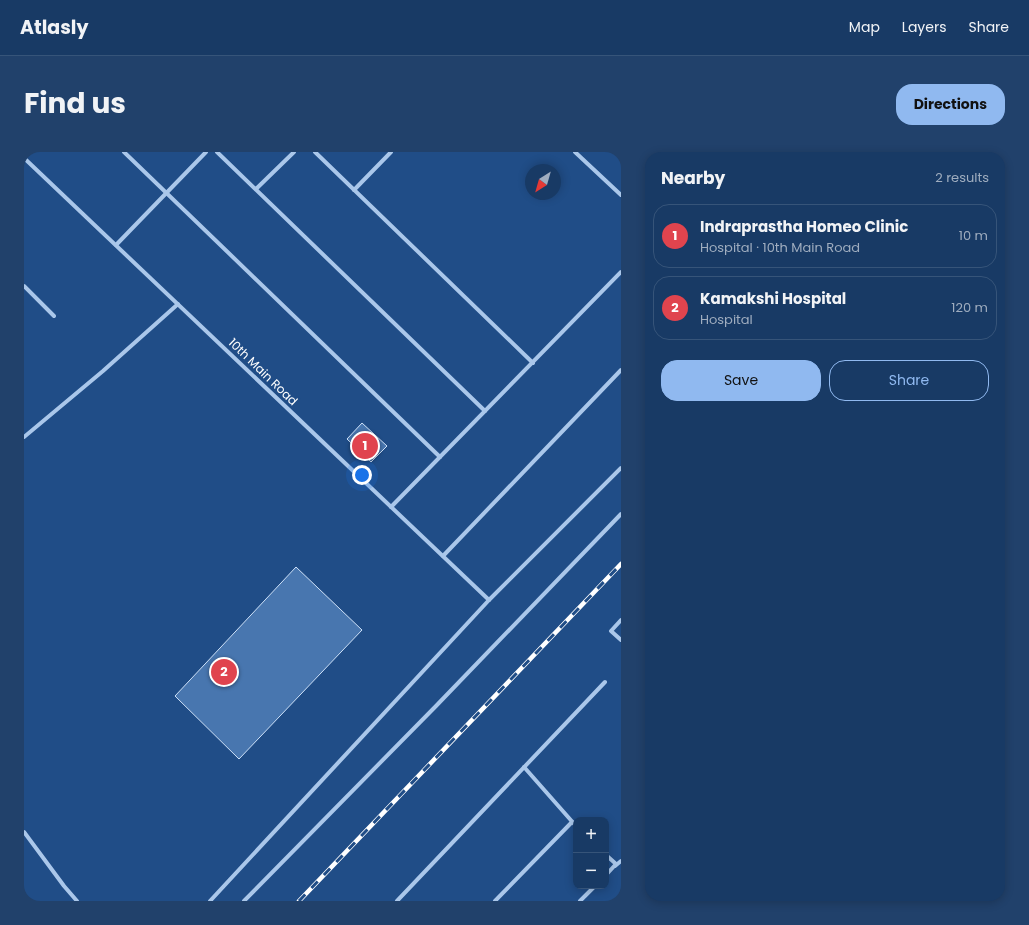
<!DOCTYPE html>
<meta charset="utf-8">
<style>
body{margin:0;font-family:Poppins,sans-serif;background:#21416b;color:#f1f3f6}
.controls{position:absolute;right:12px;bottom:12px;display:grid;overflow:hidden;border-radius:8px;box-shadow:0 2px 10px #0003}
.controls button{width:36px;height:36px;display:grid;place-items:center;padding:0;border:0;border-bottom:1px solid #365479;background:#183a65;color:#f1f3f6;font:20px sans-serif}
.compass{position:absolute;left:501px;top:12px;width:36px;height:36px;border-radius:50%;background:#183a65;box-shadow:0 2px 10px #0003;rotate:217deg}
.you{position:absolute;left:338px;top:323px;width:14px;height:14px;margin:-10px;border:3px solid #fff;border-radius:50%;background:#1a73e8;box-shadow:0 0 0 6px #1a73e833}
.badge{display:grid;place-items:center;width:26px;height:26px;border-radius:50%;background:#90b9f0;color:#fff;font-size:13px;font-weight:700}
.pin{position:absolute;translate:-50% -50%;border:2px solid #fff;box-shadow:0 1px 4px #0006}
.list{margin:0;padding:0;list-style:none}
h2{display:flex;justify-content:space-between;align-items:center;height:52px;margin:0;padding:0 16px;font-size:17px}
h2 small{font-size:13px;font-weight:400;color:#9fadbf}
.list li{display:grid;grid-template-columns:26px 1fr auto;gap:12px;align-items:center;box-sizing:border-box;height:64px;margin:0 8px 8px;padding:0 8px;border:1px solid #365479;border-radius:16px}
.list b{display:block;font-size:15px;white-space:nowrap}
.list p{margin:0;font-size:13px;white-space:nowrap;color:#9fadbf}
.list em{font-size:13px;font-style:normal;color:#9fadbf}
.actions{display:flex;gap:8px;padding:12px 16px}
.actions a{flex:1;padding:9px 0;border:1px solid #90b9f0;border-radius:16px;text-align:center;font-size:14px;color:#90b9f0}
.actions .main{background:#90b9f0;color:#111}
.map{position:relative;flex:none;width:597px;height:749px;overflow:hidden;border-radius:16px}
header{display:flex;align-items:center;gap:24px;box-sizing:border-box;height:56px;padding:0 20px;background:#183a65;border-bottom:1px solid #365479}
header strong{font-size:19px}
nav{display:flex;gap:22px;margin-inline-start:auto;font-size:14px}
.intro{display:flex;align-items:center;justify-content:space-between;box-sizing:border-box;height:96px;padding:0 24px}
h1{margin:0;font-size:28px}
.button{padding:10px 18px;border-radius:16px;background:#90b9f0;color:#111;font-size:14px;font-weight:700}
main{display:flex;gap:24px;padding:0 24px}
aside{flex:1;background:#183a65;border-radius:16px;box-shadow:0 2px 10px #0003}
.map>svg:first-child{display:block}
.building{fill:#4876af;stroke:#cee1f8}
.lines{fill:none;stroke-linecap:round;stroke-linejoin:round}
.street{stroke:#aac7ea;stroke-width:4}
.rail-casing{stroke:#fff;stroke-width:4.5}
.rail{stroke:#204d87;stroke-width:3;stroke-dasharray:9;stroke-linecap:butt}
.labels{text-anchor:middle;stroke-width:4;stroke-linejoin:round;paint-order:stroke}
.street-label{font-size:12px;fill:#fff;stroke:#204d87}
</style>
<header>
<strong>Atlasly</strong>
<nav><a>Map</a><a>Layers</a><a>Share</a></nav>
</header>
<div class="intro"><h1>Find us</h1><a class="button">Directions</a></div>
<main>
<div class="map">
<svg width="597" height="749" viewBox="0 0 597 749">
<rect width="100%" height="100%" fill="#204d87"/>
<g class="building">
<path d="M338,271l25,23 -16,16 -24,-23z"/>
<path d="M272,415l66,63 -123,129 -64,-63z"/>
</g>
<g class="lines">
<g class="street">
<path d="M100,0l316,305"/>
<path d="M193,0l268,259"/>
<path d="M291,0l218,211"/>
<path d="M551,0l46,43"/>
<path d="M0,6l465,442"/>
<path d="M232,37l38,-37"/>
<path d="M330,38l37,-38"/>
<path d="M92,93l90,-93"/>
<path d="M0,134l30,30"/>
<path d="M0,285l79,-66 75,-67"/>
<path d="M367,355l230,-235"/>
<path d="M419,404l178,-186"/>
<path d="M597,468l-10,11 10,9"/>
<path d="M500,615l52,59"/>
<path d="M0,680l40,54 13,15"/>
<path d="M582,703l10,9 -10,11"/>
<path d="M591,714l6,-5"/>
<path d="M186,749l279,-301 132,-132"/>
<path d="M220,749l192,-195 185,-192"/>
<path d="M373,749l208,-219"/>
<path d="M471,749l77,-79"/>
<path d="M556,749l15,-15"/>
</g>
<defs>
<path id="rail" d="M275,749l322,-337"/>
</defs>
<use href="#rail" class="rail-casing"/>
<use href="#rail" class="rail"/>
</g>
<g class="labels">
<g class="street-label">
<text transform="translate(239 220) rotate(44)" y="4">10th Main Road</text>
</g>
</g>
</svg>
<div class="controls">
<button>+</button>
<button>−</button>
</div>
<svg class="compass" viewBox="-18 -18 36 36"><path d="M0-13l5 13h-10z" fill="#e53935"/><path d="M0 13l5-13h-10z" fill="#9fadbf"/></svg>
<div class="you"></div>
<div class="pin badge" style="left:341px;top:294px;background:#e0444e">1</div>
<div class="pin badge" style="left:200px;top:520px;background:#e0444e">2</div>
</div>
<aside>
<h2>Nearby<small>2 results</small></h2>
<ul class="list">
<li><span class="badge" style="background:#e0444e">1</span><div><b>Indraprastha Homeo Clinic</b><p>Hospital · 10th Main Road</p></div><em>10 m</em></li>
<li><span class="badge" style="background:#e0444e">2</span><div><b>Kamakshi Hospital</b><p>Hospital</p></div><em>120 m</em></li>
</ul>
<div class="actions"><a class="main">Save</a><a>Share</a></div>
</aside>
</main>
